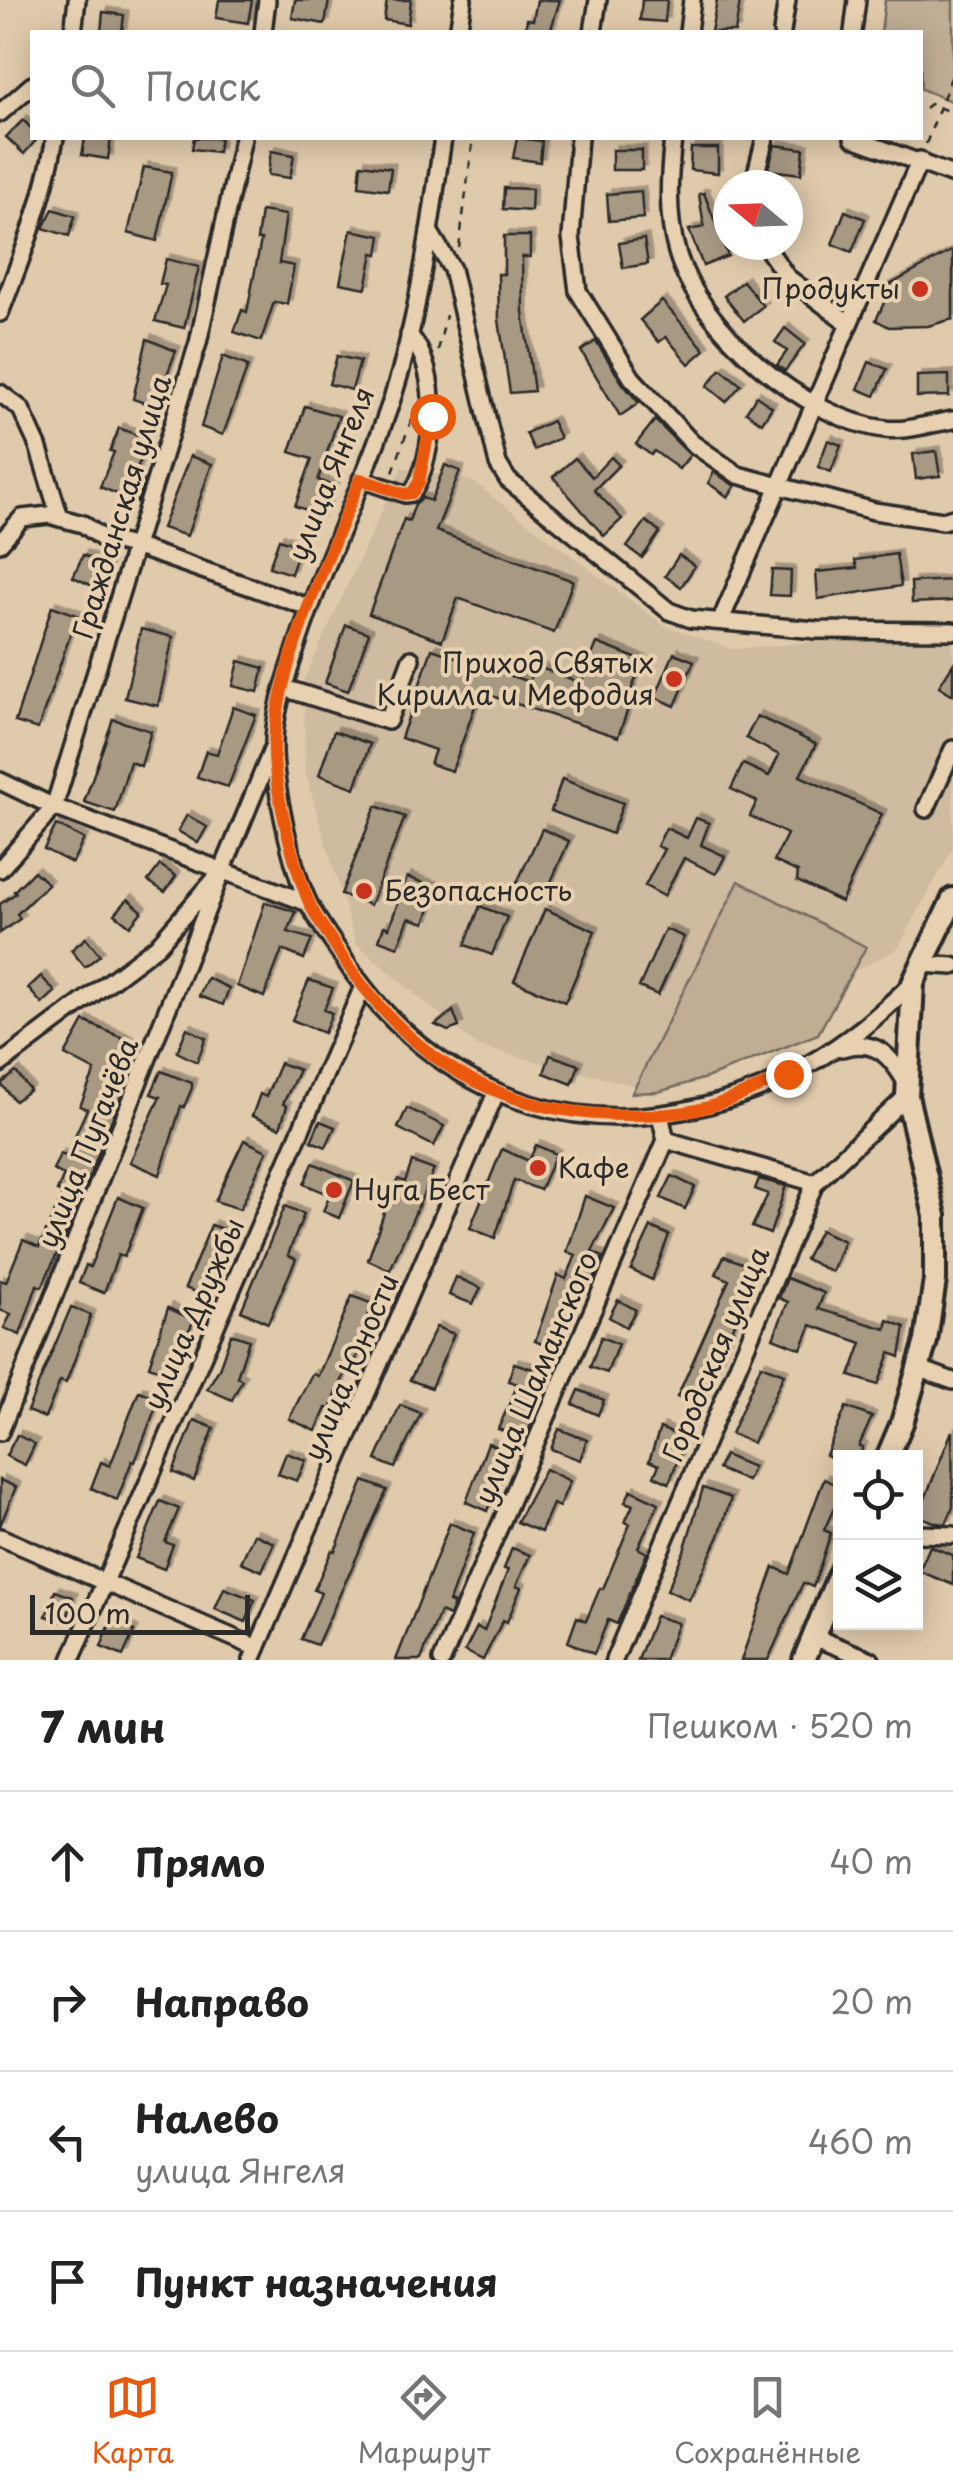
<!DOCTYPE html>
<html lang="ru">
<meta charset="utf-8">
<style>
body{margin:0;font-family:"Playpen Sans",sans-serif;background:#f6f6f6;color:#222}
.controls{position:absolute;right:30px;bottom:30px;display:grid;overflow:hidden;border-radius:0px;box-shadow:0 5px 25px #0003}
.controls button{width:90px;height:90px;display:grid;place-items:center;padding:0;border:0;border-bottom:2px solid #e0e0e0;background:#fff;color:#222;font:50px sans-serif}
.compass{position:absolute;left:713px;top:170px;width:90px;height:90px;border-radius:50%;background:#fff;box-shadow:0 5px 25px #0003;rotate:289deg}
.scale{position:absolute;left:30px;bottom:25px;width:220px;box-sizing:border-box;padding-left:10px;border:5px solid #2b2b2b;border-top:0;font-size:28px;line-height:35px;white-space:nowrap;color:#2b2b2b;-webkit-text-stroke:8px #e8d1b1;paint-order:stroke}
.stop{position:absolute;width:30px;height:30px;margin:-22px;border:8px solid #ea580c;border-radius:50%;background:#fff}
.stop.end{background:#ea580c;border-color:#fff;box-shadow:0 2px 10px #0008}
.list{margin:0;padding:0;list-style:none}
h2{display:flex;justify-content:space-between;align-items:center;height:130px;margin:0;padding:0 40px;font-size:42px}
h2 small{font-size:32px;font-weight:400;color:#767676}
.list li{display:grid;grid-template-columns:65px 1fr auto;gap:30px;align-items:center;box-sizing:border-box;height:140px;padding:0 40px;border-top:2px solid #e0e0e0}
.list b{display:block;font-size:38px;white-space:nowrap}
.list p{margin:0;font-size:32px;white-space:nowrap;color:#767676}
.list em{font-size:32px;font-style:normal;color:#767676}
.icon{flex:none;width:55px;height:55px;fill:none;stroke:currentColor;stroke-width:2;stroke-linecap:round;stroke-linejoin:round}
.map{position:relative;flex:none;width:953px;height:1660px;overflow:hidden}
.search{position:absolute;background:#fff;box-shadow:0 5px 25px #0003;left:30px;right:30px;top:30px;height:110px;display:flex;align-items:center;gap:25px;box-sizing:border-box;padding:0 35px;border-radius:0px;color:#767676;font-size:38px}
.sheet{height:690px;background:#fff}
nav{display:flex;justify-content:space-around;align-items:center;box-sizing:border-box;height:140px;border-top:2px solid #e0e0e0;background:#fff;font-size:28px;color:#767676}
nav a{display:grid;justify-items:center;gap:5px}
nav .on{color:#ea580c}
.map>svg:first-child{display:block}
.built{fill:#cfbba0}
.green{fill:#bfad94;stroke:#756c60;stroke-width:2.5}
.building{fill:#a89983;stroke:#2b2b2b;stroke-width:2.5;filter:url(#shadow)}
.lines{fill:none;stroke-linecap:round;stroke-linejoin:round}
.minor-casing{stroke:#2b2b2b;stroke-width:22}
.major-casing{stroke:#2b2b2b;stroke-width:28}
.path{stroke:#2b2b2b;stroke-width:2.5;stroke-dasharray:8 8;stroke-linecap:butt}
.minor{stroke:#e8d1b1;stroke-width:15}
.major{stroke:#e8d1b1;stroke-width:20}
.route{stroke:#ea580c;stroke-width:12}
.poi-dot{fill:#c8321e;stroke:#e8d1b1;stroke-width:4}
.labels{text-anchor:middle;stroke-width:8;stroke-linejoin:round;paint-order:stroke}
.poi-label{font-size:28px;fill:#2b2b2b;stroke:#e8d1b1;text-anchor:start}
.street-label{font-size:28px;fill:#2b2b2b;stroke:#e8d1b1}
</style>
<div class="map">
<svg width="953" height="1660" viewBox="0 0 953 1660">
<defs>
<filter id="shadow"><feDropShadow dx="4.5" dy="-4.5" stdDeviation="0" flood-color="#0004"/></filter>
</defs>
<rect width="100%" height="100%" fill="#e0caac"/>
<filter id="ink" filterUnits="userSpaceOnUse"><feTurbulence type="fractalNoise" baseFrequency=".01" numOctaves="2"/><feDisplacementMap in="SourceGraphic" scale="20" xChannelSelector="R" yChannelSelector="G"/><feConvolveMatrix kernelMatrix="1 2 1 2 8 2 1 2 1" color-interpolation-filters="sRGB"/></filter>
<g filter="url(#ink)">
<path class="built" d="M402,467l70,14 193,145 68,23 220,-19v218l-55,100 -259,139 -162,-41 -121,-102 -51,-172 -1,-92z"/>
<g class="green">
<path d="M885,0h68v102l-32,-13 -1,-57h-39z"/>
<path d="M739,881l127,66 -48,87 -112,44 -48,14 -26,1z"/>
</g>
<g class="building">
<path d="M219,0h33l-4,23 -32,-5z"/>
<path d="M295,0h34l-4,24 -33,-6z"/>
<path d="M387,0h24l-3,24 -24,-4z"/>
<path d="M537,0h23l-10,32h-25l2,-13 6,1z"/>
<path d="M642,0h25l-2,22 -25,-2z"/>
<path d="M717,0l23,2 -5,30h-24z"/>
<path d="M103,12l21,3 -2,17h-21z"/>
<path d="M23,120l9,9v9l5,1 -13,15 -18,-17z"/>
<path d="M85,138h26l-3,21 -26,-4z"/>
<path d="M194,138h26l-2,14 -26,-3z"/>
<path d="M517,138l25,3 -2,21 -27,-4z"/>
<path d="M775,145l29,4 -3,25 -33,-4z"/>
<path d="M691,148h27v25l-28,-3z"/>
<rect x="612" y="150" width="30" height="20"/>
<path d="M271,151l23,4 -4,23 -22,-3z"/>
<path d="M361,164l30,4 -3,22 -29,-4z"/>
<path d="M144,167l28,5 -15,69 -29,-8z"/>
<path d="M504,188l28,1 -1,22 -28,-2z"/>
<path d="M641,191l2,27 -34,3 -2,-27z"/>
<path d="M704,193l24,63 -25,10 -14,-36 15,-3 -5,-33z"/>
<path d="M53,209l22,7 -6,20 -26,-8z"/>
<path d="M261,211l25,4 -7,48 15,3 -7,38 -13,-2 -13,39 -27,-9 8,-22 5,2 14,-72h-4z"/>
<path d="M845,211l20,8 -13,33 -20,-8z"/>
<path d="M351,230l30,6 -3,18 -5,-1 -7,35 -26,-5z"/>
<path d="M504,236h26v21h-8l1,55 11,79 -24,2 -11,-73 -1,-46h6z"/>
<path d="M644,239l4,25 -25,4 -4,-25z"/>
<path d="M953,250v69l-25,7 -39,1 -13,-7 13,-28 -3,-5z"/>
<path d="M166,259l33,8 -15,61 -29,-7 11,-36 -6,-1z"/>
<path d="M743,281l20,25 -19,15 -20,-25z"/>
<path d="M662,301l43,49 -16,14 -23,-27 -7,5 -19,-22z"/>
<path d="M785,328l20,16 -20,27 -8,-6 10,-14 -12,-9z"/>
<path d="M147,339l29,12 -14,37 4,2 -7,18 -26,-9z"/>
<path d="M596,341l27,43 16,19 -19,13 -39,-65z"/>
<path d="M223,356l25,10 -25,69 -22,-8z"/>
<path d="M337,356l23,5 -8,29 -23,-6z"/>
<path d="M869,362l18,7 -12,27 -17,-7z"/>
<path d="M721,369l20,16 -15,17 -19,-16z"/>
<path d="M949,375v21l-32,1v-21z"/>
<path d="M756,396l16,11 -10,16 -16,-11z"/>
<path d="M305,406l34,10 -21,64 17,6 -12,30 -28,-10 17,-47 -22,-7z"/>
<path d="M655,420l35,35 -11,14 -25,-18 -3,4 -15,-11z"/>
<path d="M552,421l8,17 -26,12 -8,-17z"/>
<path d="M119,428l28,11 -13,39 9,4 -6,20 -37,-15 14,-35 -4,-1z"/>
<path d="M828,440l13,5 -10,27 -13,-5z"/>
<path d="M936,451l4,25 -24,3 -3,-25z"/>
<path d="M190,456l22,8 -25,72 -25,-8z"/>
<path d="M611,457l8,8 -25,25 28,29 -18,17 -51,-59 22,-19 17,19z"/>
<path d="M445,465l15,6 -24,60 137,50 -19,52 -96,-35 -16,43 -73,-27 35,-95 5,2 6,-17 7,-6 9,3z"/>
<path d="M714,472l21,14 -7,11 -20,-14z"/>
<path d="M646,521l14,11 -18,26 -15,-11z"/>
<path d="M279,539l21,7 -9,28 -22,-7z"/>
<path d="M896,554l5,32 -83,13 -2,-27 41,-4 -2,-8z"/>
<path d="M83,555l26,11 -10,23 -26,-12z"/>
<path d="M679,555l16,11 -14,21 -16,-11z"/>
<path d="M772,570l19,1 -1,25 -20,-1z"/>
<path d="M953,580v21l-41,2 -1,-21z"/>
<path d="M52,606l25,9 -39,114 -23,-7z"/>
<path d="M346,625l23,8 -21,58 -23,-8z"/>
<path d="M141,629l32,8 -15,69 -33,-8z"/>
<path d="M597,643l46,18 -18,44 4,1 -11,31 -138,-45 -28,79 -22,-7 5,-14 -34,-12 31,-89 97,33 6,-16 46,17z"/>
<path d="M674,653l20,8 -19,45 -20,-9z"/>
<path d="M239,661l25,7 -6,24 -25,-6z"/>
<path d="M953,664v31l-14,-9z"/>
<path d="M233,707l23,8 -28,72 -31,-10 9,-26 11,3z"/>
<path d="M757,716l59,28 -16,32 82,38 -41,88 -44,-21 1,-9 -24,-11 13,-27 -37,-18 7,-15 -26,-12 12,-25 26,12 10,-21 -33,-17z"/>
<path d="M113,719l38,12 -10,35 -11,-4 -15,50 -31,-10z"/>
<path d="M334,731l36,13 -15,44 -36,-13z"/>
<path d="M562,779l61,24 -11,31 -61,-23z"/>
<path d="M376,806l29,11 -35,88 -29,-11z"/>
<path d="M187,815l20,12 -9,16 -20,-12z"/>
<path d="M696,818l13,5 -8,22 24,11 -9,18 -32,-16 -20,38 -19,-10 19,-37 -7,-3 9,-18 21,10z"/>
<path d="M56,825l28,14 -12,24 -28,-14z"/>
<path d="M542,829l27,12 -26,59 -28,-13z"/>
<path d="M160,865l16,11 -11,16 -17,-11z"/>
<path d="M34,871l14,13 -31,30 3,5 -20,14v-29l16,-11 -2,-2z"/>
<path d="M407,877l30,11 -12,35 -16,-5 -11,29 -19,-7 5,-14 5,2z"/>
<path d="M128,899l14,12 -12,15 -15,-12z"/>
<path d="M265,902l31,10 -8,20 24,7 -8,20 -22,-9 -18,47 -27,-11z"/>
<path d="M480,906l27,11 -15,38 -27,-10z"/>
<path d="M545,909l50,22 -30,71 -51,-21z"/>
<path d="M665,929l19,8 -26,58 -19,-8z"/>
<path d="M86,938l14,17 -15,12 -14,-17z"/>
<path d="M41,976l14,16 -13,12 -14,-16z"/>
<path d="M207,978l22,10 -6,17 -24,-9z"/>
<path d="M309,980l24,8 -9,22 8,3 -8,20 -32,-13z"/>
<path d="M453,1011l6,16 -11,4 -13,-6z"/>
<path d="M84,1021l57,25 -69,174 -30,67 -5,-2 -17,50 -16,-7 7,-14 -11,-4v-30l6,2 17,-42 16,7 24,-54 -6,-2 7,-16 -11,-5 7,-16 6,2 21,-47 -7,-3 15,-35 -30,-16z"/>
<path d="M187,1028l19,10 -9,24 -20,-10z"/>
<path d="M550,1055l29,10 -7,19 -28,-11z"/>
<path d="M280,1063l19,7 -16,34 4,2 -7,22 -28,-12 8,-22 6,3z"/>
<path d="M161,1071l31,12v5l-8,19 -3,-1 -21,69 -30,-13 30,-65 -9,-3z"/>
<path d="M16,1072l14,18 -15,11 -14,-17z"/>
<path d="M407,1108l37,18 -10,20 -36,-18z"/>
<path d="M320,1121l15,6 -9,20 -15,-6z"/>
<path d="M244,1140l23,11 -27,58 -25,-8z"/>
<path d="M536,1145l20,9 -16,36 -26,-10 -19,58 -25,-10 32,-79 27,12z"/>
<path d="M412,1162l22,8 -44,100 -22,-10 22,-65 8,-16 7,3z"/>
<path d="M313,1163l41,18 -15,37 -16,-7 7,-16 -26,-11z"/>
<path d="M672,1176l23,11 -10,22 -24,-11z"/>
<path d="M759,1179l27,7 -16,48 -18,-7 16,-33 -13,-5z"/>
<path d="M585,1196l29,12 -22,44 11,5 -6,15 -3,7 -12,-4 -28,74 -19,-8 23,-66 8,4 10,-24 -9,-3z"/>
<path d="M118,1197l25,11 -19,49 -6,-2 -14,38 -25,-10 7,-18 4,2z"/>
<path d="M285,1206l19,8 -16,41 8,4 -28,64 -27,-12z"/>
<path d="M211,1225l22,8 -27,63 -21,-8z"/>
<path d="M651,1227l18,8 -17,45 -21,-10z"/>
<path d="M820,1230l24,11 -12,31 -27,-13z"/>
<path d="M724,1256l33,13 -56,138 -24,-10 52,-117 -13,-6z"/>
<path d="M456,1277l25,11 -8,16 -24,-9z"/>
<path d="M787,1278l37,15 -6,16 68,20 2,-9 17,7 -5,30 -10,-4 -12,32 -28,-9 12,-33 -51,-18 -10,24 -28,-11 15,-36 -9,-4z"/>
<path d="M352,1296l21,8 -11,26 5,2 -16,39 -4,-2 -17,40 -4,-1 -10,23 -27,-12 23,-45 6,2z"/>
<path d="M618,1300l18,10 -10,17 -17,-10z"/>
<path d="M71,1307l20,8 -25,68 -6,-2 -15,37 -18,-7z"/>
<path d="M168,1308l26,12 -9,18 -3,-1 -13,36 -20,-7z"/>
<path d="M436,1327l18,7 -23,54 -21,-8z"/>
<path d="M231,1334l18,6 -12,37 5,3 -10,20 -25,-11 12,-20z"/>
<path d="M601,1337l17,7 -11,29 -17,-6z"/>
<path d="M514,1363l29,9 -10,33 5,3 -13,31 -27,-10 20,-45 -10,-3z"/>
<path d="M761,1365l23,9 -31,69 -22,-9z"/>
<path d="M579,1390l25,10 -6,15 -25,-11z"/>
<path d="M139,1391l20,8 -24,63 -3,-1 -15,39 -26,-12 10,-26 9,4z"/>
<path d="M400,1405l21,8 -26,55 -19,-8z"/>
<path d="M846,1407l26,10 -13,29 4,1 -5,11h-18v4l-14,-7z"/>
<path d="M194,1420l20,8 -20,53 -21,-9z"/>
<path d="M660,1428l26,11 -17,44 -15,-7 5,-11 -10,-4z"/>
<path d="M559,1429l28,11 -7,20 -29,-11z"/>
<path d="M952,1431l1,76 -7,17 -9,-1 -19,-7z"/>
<path d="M17,1435l18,9 -10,21 -19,-9z"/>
<path d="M488,1443l22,10 -23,58 -21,-9z"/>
<path d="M286,1453l20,7 -9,21 -19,-7z"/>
<path d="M724,1455l29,12 -6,14 -29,-12z"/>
<path d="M545,1469l25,12 -11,26 -6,-3 -12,28 -24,-10z"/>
<path d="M824,1479l16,8v8l-16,35 7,3 -18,54 -10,-4 -35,77h-27l33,-93 15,7z"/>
<path d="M0,1480l16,7 -16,39z"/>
<path d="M364,1481l23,9 -70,155 -16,-6 20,-46 -7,-3 18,-40 3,1z"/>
<path d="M703,1488l28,10 -12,38 -30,64 -22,-10 17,-39z"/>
<path d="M631,1490l28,13 -21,45 9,5 -30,71 -9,-4 -14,34 -26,-12 9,-25 9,4 14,-33 3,1 27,-65 -5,-2 8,-17 -8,-3z"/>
<path d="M160,1501l19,8 -14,33 8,3 -9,24 -28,-11z"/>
<path d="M450,1523l24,10 -25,69 5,2 -5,12 -9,-4 -19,48h-25z"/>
<path d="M254,1534l20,9 -12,28 -21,-9z"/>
<path d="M930,1546l23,9v30l-34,-14z"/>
<path d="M512,1548l18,7 -14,31 5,2 -14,34 -4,-2 -20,40 -18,-9 12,-24 7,4 24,-61 -4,-1z"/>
<path d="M224,1588l31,12 -9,22 -31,-13z"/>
<path d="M55,1591l18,6 -7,26 -20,-7z"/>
<path d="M655,1616l23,7 -14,37h-26z"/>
<path d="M111,1621l23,10 -11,25 -22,-9z"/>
</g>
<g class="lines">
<defs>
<g id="minor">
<path d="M73,32l4,-32"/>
<path d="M263,32l4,-32"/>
<path d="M458,32l5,-32"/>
<path d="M593,32l5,-32"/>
<path d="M688,32l4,-32"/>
<path d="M782,32l5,-32"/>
<path d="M853,32l4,-32"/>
<path d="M0,113l32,-28"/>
<path d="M443,138c-13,85 -23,173 -49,255 -29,90 -73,174 -101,265 -9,27 -20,61 -19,90 0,38 18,121 35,156 9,18 22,35 33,52 43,69 110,124 188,148 113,34 240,-3 331,-75 18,-14 35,-31 52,-46"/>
<path d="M579,138l-8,99 7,54 54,87 60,65 46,32 136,36 69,10 10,-3"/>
<path d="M673,138c-4,37 -7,77 4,114 22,77 128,167 208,177 21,3 47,-6 68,-9"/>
<path d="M853,138l100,37"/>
<path d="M753,185l12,-47"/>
<path d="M429,231l23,38 46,195 10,16 161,131 22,8 125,11 137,1"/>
<path d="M765,245l22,32 61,46"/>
<path d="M0,313c23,-58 44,-113 55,-175"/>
<path d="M0,393l21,16 17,37 22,72"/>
<path d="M361,479l44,15 7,-1c24,-37 29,-125 -3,-158"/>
<path d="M0,543l22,-25 27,-3 34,9 20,15 34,8 171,60"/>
<path d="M721,620l199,-460"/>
<path d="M284,688l104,33 23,-62"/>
<path d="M0,781l54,26 254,96"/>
<path d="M926,809l27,-60"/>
<path d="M0,869l54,-62 144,-464 45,-205"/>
<path d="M922,964l31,2"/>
<path d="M842,1048c34,-10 49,8 65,36"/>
<path d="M0,1064l157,-118 65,-75 50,-121"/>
<path d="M666,1140l149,43"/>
<path d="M918,1368l35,13"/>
<path d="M0,1432l222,-561"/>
<path d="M916,1534l37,1"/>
<path d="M0,1537l257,111"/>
<path d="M814,1637l57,23"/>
<path d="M71,1660l291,-671"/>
<path d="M252,1660l244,-567"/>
<path d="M442,1660l224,-520 -6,-25"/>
<path d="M614,1660l201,-477 92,-87"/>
</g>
<g id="major">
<path d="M887,1458l15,-35 24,-82 9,-61v-64l-28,-120 6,-113 40,-84"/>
<path d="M804,1660l36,-88"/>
</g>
</defs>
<use href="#minor" class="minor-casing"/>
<use href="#major" class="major-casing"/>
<g class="path">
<path d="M925,108l5,-4 23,9"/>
<path d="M926,144l27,-72"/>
<path d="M459,248l14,-110"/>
<path d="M438,351l8,-36"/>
<path d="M393,472l22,-63"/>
</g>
<use href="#minor" class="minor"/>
<use href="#major" class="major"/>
</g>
</g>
<g class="lines" filter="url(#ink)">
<path class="route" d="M432,416l-13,66 -7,11 -8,1 -44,-15c-30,76 -83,185 -86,266 -2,36 20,121 34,155 6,16 18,31 27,46 70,111 160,169 293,169 25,0 51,0 76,-7 28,-7 57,-22 84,-34"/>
</g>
<g class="poi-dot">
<circle cx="920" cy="289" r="10"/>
<circle cx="674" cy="679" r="10"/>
<circle cx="364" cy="891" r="10"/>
<circle cx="538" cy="1168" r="10"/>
<circle cx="334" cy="1190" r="10"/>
</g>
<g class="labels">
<g class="poi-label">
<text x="900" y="299" text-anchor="end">Продукты</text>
<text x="654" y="673" text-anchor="end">Приход Святых<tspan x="654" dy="32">Кирилла и Мефодия</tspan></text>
<text x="384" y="901">Безопасность</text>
<text x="558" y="1178">Кафе</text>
<text x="354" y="1200">Нуга Бест</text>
</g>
<g class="street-label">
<text transform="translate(331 474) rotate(-68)" y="10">улица Янгеля</text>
<text transform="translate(122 507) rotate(-73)" y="10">Гражданская улица</text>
<text transform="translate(88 1143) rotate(-68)" y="10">улица Пугачёва</text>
<text transform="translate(194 1314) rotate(-66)" y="10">улица Дружбы</text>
<text transform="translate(716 1354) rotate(-67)" y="10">Городская улица</text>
<text transform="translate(351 1367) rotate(-67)" y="10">улица Юности</text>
<text transform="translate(536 1378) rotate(-67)" y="10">улица Шаманского</text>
</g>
</g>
</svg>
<div class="controls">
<button><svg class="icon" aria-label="locate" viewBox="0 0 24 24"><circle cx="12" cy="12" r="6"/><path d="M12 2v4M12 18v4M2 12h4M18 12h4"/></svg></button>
<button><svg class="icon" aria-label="layers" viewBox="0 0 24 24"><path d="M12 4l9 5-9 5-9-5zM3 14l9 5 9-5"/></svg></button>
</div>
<svg class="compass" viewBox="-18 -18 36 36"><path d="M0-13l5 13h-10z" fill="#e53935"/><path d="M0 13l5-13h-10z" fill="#767676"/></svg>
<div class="scale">100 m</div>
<div class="stop" style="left:432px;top:416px"></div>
<div class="stop end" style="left:788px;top:1074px"></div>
<div class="search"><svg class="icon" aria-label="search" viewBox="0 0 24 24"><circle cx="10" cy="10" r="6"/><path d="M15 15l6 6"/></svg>Поиск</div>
</div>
<section class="sheet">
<h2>7 мин<small>Пешком · 520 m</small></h2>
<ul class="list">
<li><svg class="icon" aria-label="ahead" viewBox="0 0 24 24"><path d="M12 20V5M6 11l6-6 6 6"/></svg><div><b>Прямо</b></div><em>40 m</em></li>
<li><svg class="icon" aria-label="right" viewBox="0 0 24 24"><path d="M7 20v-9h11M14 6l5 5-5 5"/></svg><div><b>Направо</b></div><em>20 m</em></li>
<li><svg class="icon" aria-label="left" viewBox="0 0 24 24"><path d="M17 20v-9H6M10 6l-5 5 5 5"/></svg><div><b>Налево</b><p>улица Янгеля</p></div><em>460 m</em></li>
<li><svg class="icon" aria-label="arrive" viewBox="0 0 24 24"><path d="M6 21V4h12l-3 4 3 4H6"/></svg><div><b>Пункт назначения</b></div></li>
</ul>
</section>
<nav>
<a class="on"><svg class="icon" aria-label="map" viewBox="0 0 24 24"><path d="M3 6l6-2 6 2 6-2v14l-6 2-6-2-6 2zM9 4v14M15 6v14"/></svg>Карта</a>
<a><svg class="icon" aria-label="directions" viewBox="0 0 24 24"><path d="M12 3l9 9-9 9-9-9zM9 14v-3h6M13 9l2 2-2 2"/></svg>Маршрут</a>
<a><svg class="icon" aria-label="saved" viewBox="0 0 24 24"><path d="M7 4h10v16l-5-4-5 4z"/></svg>Сохранённые</a>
</nav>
